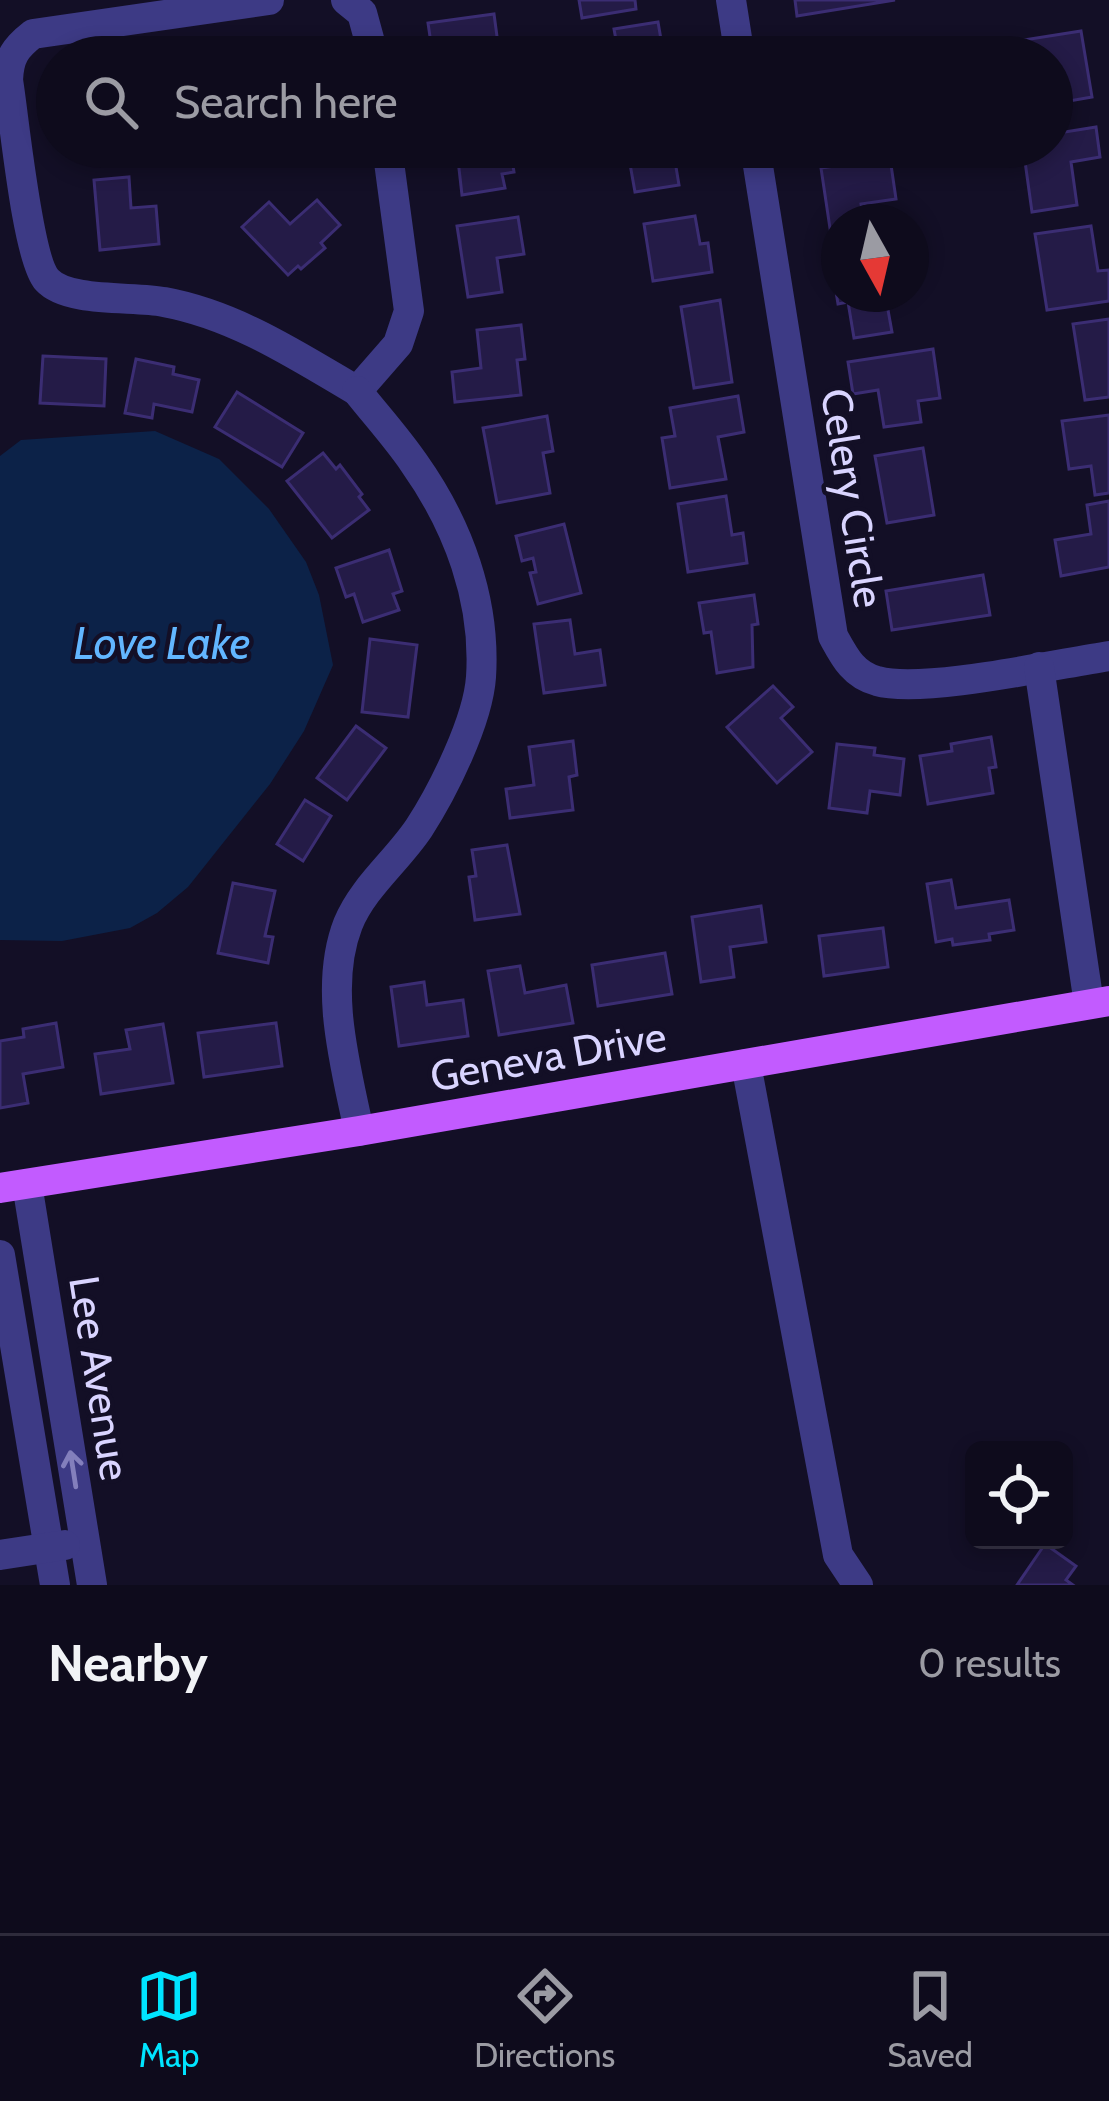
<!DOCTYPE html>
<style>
body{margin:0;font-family:Cabin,sans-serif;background:#171425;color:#f1f3f6}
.controls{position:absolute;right:36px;bottom:36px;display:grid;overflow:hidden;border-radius:18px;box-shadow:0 6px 18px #0003}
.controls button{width:108px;height:108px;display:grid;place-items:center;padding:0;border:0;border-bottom:3px solid #2e2b3b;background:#0e0b1c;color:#f1f3f6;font:60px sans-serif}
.compass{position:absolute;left:821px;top:204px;width:108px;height:108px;border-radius:50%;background:#0e0b1c;box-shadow:0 6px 18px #0003;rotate:172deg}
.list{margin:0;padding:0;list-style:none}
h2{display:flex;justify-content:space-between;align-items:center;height:156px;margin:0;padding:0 48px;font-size:51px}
h2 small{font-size:39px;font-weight:400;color:#9b9ba3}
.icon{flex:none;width:66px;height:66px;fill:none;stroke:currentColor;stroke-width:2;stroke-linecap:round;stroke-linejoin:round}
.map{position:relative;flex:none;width:1109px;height:1585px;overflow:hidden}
.search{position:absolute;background:#0e0b1c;box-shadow:0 6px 18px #0003;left:36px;right:36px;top:36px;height:132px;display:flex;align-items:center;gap:30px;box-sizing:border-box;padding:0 42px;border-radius:66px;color:#9b9ba3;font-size:45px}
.sheet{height:348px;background:#0e0b1c}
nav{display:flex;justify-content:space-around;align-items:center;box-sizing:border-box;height:168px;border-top:3px solid #2e2b3b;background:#0e0b1c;font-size:33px;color:#9b9ba3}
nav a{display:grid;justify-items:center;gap:6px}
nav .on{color:#00e5ff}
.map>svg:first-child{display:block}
.water{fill:#0c2248}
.building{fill:#241b47;stroke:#3b2d73;stroke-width:3}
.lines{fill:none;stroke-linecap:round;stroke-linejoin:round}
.minor{stroke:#3d3a85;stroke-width:30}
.major{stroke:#c25bff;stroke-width:30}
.oneway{stroke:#837fbc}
.labels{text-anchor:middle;stroke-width:9;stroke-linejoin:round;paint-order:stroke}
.street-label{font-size:42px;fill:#d9d4ff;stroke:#130f26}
.water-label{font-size:45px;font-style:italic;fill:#62b6ff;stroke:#130f26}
</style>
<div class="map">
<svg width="1109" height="1585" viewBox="0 0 1109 1585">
<rect width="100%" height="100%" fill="#130f26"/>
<path class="water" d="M155,431l64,28 50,50 37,53 13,33 14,70 -29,66 -34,53 -82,103 -31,26 -27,15 -68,13 -62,-1v-484l21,-16z"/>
<g class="building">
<path d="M579,0h56l1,9 -54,9z"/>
<path d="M795,0h100l-98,16z"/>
<path d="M494,14l4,30 11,-2 2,15h-78l-5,-34z"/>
<path d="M658,22l6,35h-59l-3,-15 14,-2 -2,-11z"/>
<path d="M1081,31l11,66 -40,7v-47h-38l-3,-15z"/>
<path d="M1096,127l4,30 -29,5 6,43 -45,7 -9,-65h29v-13z"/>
<path d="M446,147h64l4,25 -12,2 3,14 -43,7 -5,-44 -10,1z"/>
<path d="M627,147h58l-12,2 6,36 -44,7z"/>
<path d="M890,158l6,41 -35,5 3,18h-25v12l-8,1 -10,-67z"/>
<path d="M129,177l2,31 25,-2 3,38 -59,6 -6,-70z"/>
<path d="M317,200l23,25 -19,18 4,5 -24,21 -3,-3 -10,9 -46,-48 27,-25 21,22z"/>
<path d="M695,216l5,28 8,-1 4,29 -59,9 -9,-57z"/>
<path d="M518,217l6,37 -27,4 5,34 -34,5 -11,-71z"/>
<path d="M1091,226l7,45 11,-1v31l-62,9 -12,-76z"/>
<path d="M839,272v22h70l-23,5 6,33 -38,6 -6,-36 -10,2 -5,-31z"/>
<path d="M720,300l12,82 -38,6 -13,-81z"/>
<path d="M1109,319v78l-24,3 -12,-76z"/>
<path d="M521,325l4,34 -8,1 4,35 -66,7 -3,-30 29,-4 -4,-38z"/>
<path d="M933,349l7,49 -22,3 3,21 -37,5 -6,-37 -25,4 -5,-32z"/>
<path d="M43,356l63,3 -2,47 -64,-3z"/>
<path d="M136,359l38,8 -1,7 26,6 -7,32 -38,-8 -2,14 -27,-5z"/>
<path d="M237,392l66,41 -21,34 -67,-40z"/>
<path d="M738,396l6,36 -26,5 8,42 -56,9 -8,-50 13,-2 -5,-28z"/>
<path d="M1109,415v78l-14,2 -4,-29 -22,3 -7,-48z"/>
<path d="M547,416l6,35 -10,2 7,40 -53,10 -14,-75z"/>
<path d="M923,448l11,67 -47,8 -12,-67z"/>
<path d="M323,453l13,16 4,-4 22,29 -3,3 10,13 -37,28 -45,-57z"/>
<path d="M726,496l6,39 11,-2 4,30 -59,9 -10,-68z"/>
<path d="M1109,501v66l-48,9 -6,-36 36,-6 -4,-29z"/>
<path d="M564,524l17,69 -43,11 -8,-31 6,-1 -3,-14 -11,3 -6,-25z"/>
<path d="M389,550l13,41 -9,3 6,16 -36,12 -9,-28 -8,3 -10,-29z"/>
<path d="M983,575l7,40 -98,15 -6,-39z"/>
<path d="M754,595l4,29 -6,1 1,42 -36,6 -6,-41 -7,1 -5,-30z"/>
<path d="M570,620l5,34 25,-4 5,35 -61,8 -10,-69z"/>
<path d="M370,639l47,6 -9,72 -46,-5z"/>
<path d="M773,686l20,21 -12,11 31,34 -35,31 -50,-56z"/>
<path d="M356,726l30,22 -39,52 -30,-22z"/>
<path d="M991,737l5,30 -7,1 4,25 -65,11 -8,-48 32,-5 -1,-7z"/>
<path d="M573,741l4,34 -8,2 4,33 -63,8 -4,-29 28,-4 -5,-38z"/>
<path d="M837,744l38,4 -1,7 30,4 -4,36 -30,-4 -3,22 -38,-5z"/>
<path d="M305,800l26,16 -28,45 -26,-17z"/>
<path d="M507,845l13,69 -45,6 -6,-43 7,-1 -4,-26z"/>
<path d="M951,880l5,28 53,-8 5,30 -25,4 1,6 -37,5 -1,-6 -16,3 -9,-58z"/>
<path d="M233,883l42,8 -10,45 8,1 -5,26 -50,-10z"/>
<path d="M761,906l5,36 -36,5 4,30 -33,5 -9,-65z"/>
<path d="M883,928l5,39 -64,9 -5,-40z"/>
<path d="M665,953l7,41 -74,12 -6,-41z"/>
<path d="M520,966l5,27 41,-8 7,38 -74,12 -11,-64z"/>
<path d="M424,982l3,23 36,-5 5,36 -69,10 -8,-59z"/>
<path d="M56,1023l7,44 -40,7 5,29 -28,5v-67l24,-4 -1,-8z"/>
<path d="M276,1023l6,43 -78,11 -6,-44z"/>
<path d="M163,1024l10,59 -72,11 -6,-40 35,-5 -4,-19z"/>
<path d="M1045,1544l31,22 -10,14 7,5h-56z"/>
</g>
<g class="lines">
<g class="minor">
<path d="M269,0l-236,34c-18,14 -24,23 -25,46 6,36 19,178 39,200 21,23 87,16 117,22 71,13 132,53 193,89l41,-47 11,-33 -22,-164"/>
<path d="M346,0l16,13 12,44"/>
<path d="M731,0l9,57"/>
<path d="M755,147l78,489c11,20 20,39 44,45 46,13 179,-17 232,-25"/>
<path d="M357,391c19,24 40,47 57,72 44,62 72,137 67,214 -3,44 -38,114 -62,151 -22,33 -56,59 -71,96 -25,64 -2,143 11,207"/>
<path d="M1039,667l50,337"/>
<path d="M746,1064l92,491 20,30"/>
<path d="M27,1184l65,401"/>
<path d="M0,1255l55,330"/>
<path d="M0,1555l65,-10"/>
</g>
<path class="major" d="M0,1188l359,-57 750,-130"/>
</g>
<defs><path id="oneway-shaft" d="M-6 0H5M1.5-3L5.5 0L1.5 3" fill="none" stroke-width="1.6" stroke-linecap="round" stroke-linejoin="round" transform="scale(3)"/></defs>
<use class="oneway" href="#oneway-shaft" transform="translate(73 1469) rotate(-99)"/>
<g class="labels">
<g class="street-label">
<text transform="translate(853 498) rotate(81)" y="15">Celery Circle</text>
<text transform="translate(548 1056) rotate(-10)" y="15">Geneva Drive</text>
<text transform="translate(100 1378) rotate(81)" y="15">Lee Avenue</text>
</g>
<g class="water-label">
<text x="162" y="659">Love Lake</text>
</g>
</g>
</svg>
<div class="controls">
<button><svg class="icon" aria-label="locate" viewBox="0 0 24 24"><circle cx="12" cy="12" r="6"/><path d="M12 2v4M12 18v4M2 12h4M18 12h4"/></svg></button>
</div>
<svg class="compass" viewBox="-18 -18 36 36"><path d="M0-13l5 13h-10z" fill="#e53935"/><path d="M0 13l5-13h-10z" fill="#9b9ba3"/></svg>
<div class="search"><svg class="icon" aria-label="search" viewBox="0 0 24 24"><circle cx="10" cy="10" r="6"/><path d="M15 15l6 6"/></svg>Search here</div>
</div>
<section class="sheet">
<h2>Nearby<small>0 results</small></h2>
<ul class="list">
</ul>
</section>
<nav>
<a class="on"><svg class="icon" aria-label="map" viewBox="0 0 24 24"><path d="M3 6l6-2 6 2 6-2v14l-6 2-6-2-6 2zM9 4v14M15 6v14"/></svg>Map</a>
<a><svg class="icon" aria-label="directions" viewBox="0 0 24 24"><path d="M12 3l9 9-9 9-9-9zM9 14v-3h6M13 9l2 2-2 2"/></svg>Directions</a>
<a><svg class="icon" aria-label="saved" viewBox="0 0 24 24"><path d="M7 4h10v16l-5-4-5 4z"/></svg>Saved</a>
</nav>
